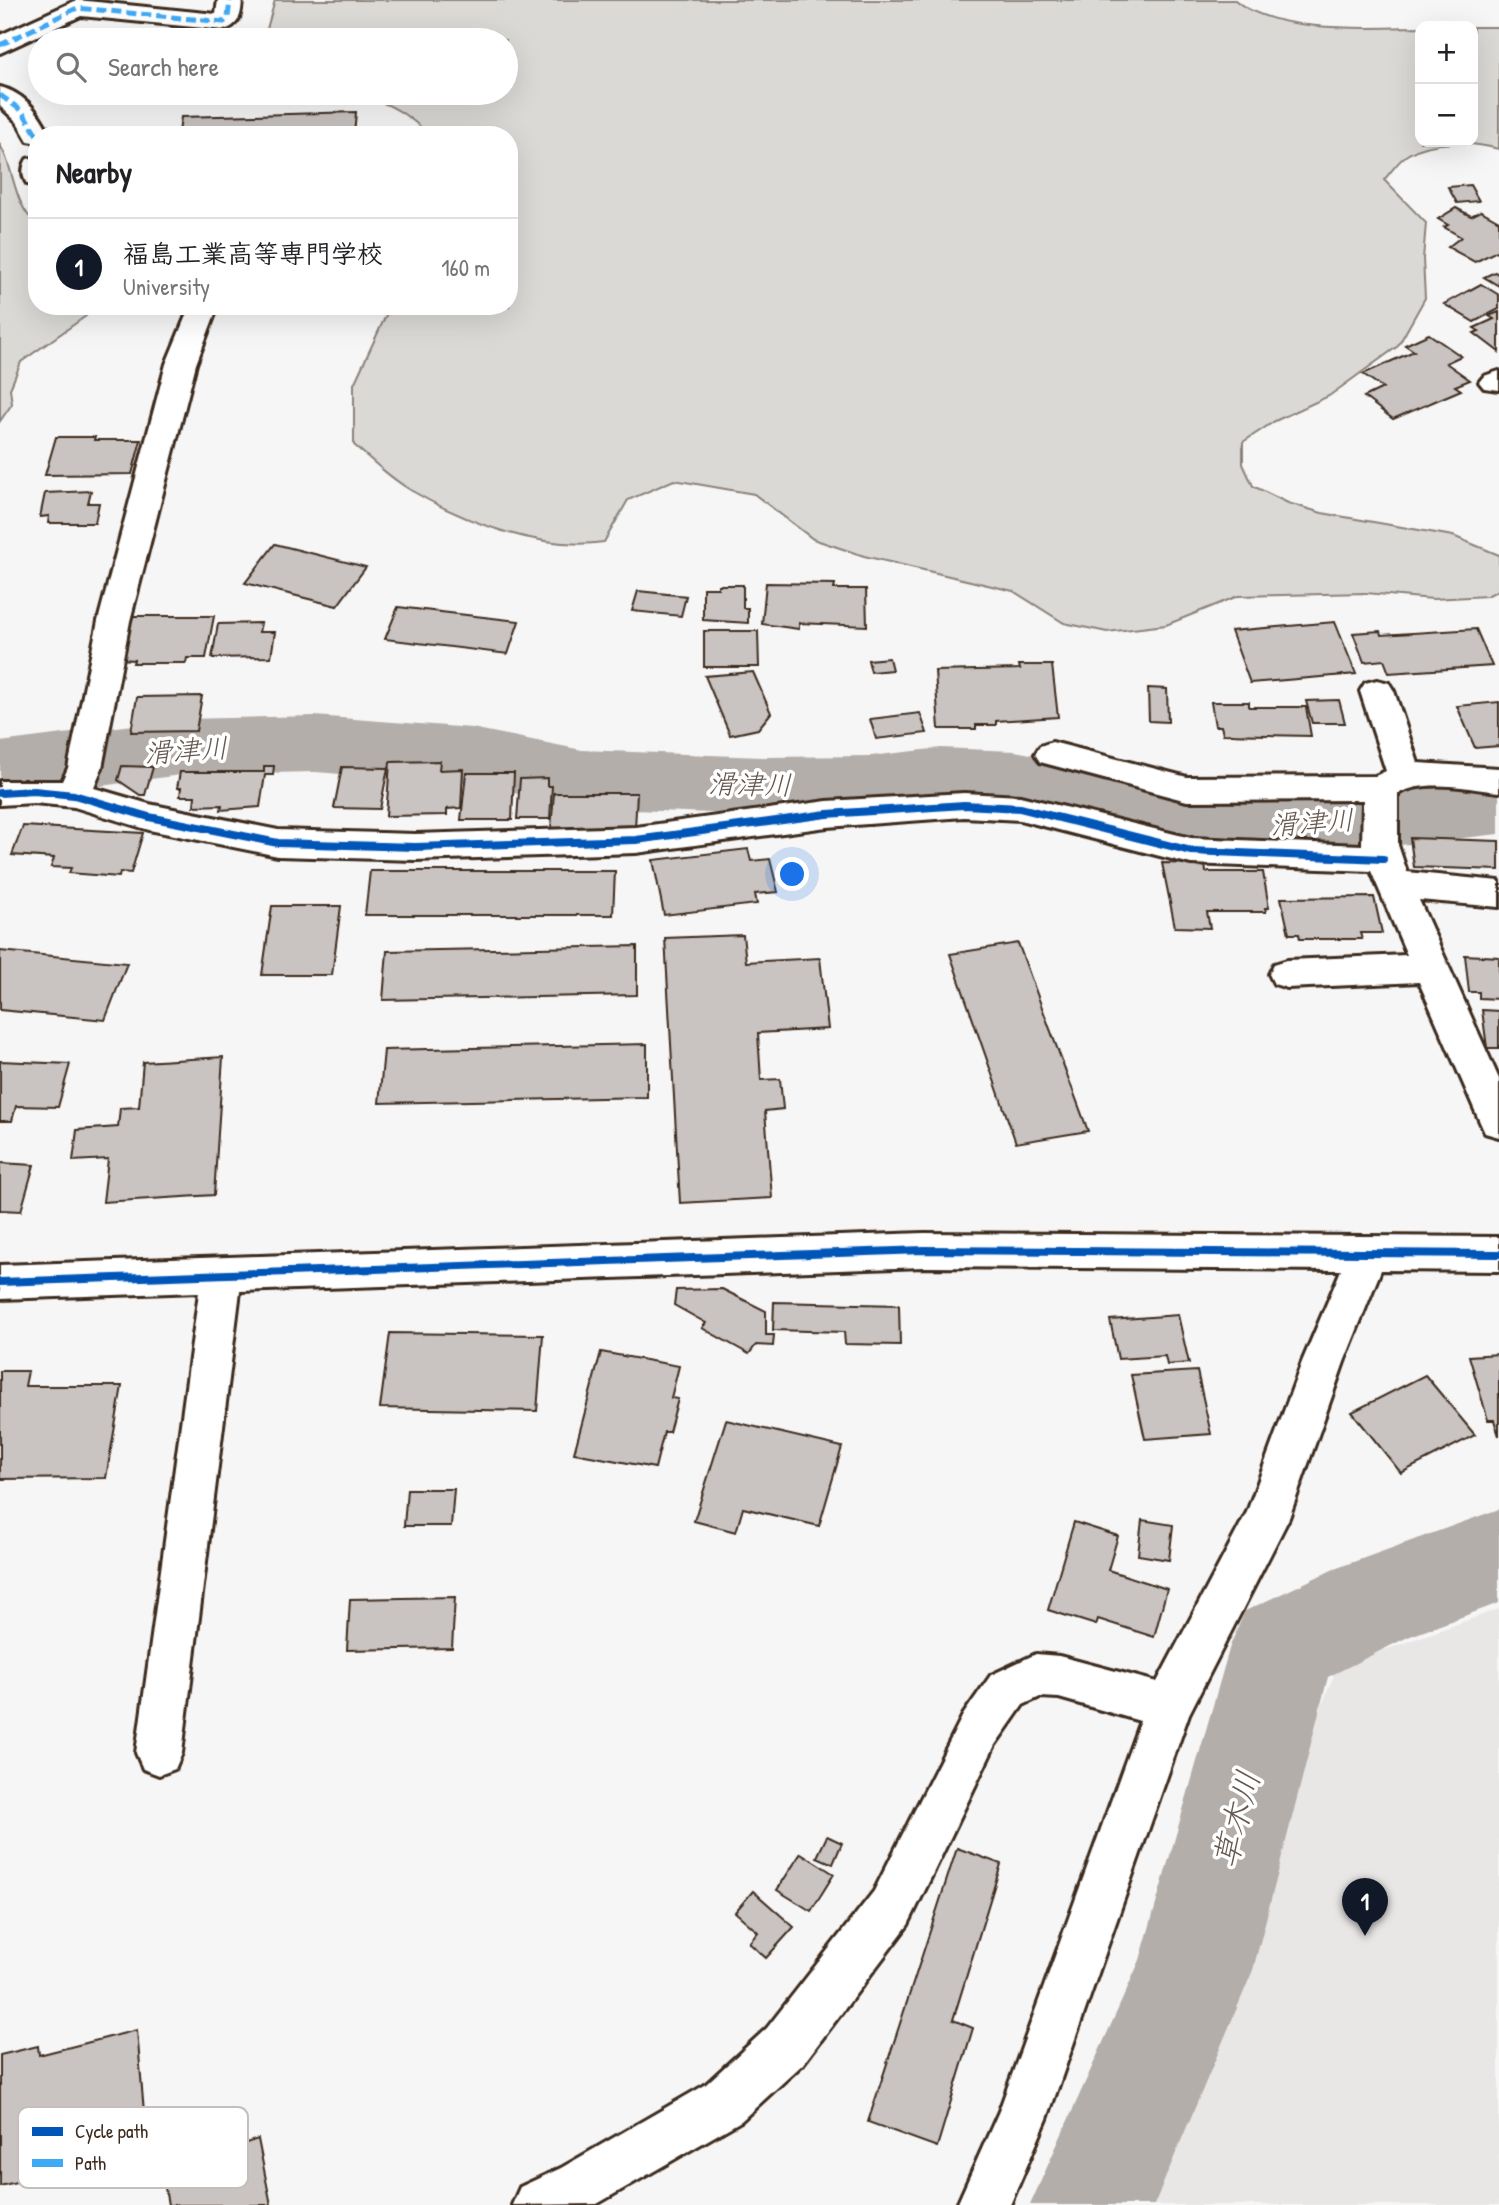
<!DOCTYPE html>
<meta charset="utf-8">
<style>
body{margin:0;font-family:"Patrick Hand","Klee One",sans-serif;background:#f2f2f2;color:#202124}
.controls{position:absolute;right:21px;top:21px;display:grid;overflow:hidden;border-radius:14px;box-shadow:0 7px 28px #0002}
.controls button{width:63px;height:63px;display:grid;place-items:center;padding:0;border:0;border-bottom:2px solid #e0e0e0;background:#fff;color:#202124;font:35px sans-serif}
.you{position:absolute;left:793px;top:875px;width:24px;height:24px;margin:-18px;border:5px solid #fff;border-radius:50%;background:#1a73e8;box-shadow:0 0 0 10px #1a73e833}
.badge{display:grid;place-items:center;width:46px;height:46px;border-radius:50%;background:#111827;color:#fff;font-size:23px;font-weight:700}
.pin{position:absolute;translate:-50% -58px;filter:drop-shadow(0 2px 4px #0008)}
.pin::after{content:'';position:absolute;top:37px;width:24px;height:21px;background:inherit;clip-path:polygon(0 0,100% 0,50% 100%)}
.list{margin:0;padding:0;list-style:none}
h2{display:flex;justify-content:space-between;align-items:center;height:91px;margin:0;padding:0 28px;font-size:30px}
h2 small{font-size:23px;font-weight:400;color:#757577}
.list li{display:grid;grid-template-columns:46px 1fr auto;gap:21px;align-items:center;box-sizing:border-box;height:98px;padding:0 28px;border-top:2px solid #e0e0e0}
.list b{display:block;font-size:26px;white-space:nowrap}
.list p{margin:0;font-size:23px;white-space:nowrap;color:#757577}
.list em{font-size:23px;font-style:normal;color:#757577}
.icon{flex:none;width:38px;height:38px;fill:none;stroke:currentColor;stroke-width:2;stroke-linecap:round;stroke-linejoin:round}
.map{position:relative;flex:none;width:1499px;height:2205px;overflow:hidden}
.search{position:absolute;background:#fff;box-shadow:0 7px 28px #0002;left:28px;top:28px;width:490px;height:77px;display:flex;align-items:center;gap:18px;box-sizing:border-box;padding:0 24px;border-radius:38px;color:#757577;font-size:26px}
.panel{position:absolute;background:#fff;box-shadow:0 7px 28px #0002;left:28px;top:126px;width:490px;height:189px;border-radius:28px}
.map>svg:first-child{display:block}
.built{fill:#e9e7e6}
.green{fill:#dbd9d6;stroke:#8b827a;stroke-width:2}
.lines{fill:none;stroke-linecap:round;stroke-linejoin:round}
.river{fill:#b4aeaa;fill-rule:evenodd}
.building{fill:#c9c3c1;stroke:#3b2a1e;stroke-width:2}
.minor-casing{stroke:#3b2a1e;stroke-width:6}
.minor{fill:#fff;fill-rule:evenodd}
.quiet{stroke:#3fa9f5;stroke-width:5;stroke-dasharray:10 5;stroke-linecap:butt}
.cycleway-casing{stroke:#fff;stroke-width:12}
.cycleway{stroke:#0057b8;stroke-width:8}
.labels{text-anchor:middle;stroke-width:7;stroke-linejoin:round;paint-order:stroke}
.water-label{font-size:28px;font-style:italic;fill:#65584f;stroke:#fff}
.near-water-label{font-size:33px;font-style:italic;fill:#65584f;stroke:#fff}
.key{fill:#fff;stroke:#c4bfbc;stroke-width:2}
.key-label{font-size:19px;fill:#3b2a1e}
</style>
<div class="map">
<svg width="1499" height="2205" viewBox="0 0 1499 2205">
<rect width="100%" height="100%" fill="#f7f6f6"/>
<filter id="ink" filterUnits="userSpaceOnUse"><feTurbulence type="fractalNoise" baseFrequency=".0143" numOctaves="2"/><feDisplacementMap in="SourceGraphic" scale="14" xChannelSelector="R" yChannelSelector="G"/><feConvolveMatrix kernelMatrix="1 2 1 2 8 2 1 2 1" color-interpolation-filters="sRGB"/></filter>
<g filter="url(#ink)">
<path class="built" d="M1499,1609v596h-374l212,-538z"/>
<g class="green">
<path d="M275,0h960c40,34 135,28 185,27v115h53v-115h26v122c-28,-7 -67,-10 -92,6 -9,6 -16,17 -23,25l42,43 -3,36 2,39 -27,48 -69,50 -54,25 -32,21v22l10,22 35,17 34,10 131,23 46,19v35l-12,6 -54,3 -67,-6 -128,3 -72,29 -59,7 -43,-9 -51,-32 -149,-35 -51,-17 -59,-45 -80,-14 -46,20 -24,42c-62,9 -137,-19 -190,-50 -22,-12 -41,-31 -60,-47v-61l33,-71 14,-7h108v-171h-79c-19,-17 -40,-34 -66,-37 -21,-3 -40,-1 -61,-5h203v-53h-242z"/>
<path d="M0,145c15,24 13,61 37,79v82h51l-2,10 -65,46 -11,27 2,15 -12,17z"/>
</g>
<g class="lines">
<g class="river">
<path d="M315,716l157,12 110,22 180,7 108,-1 71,-8 74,3 219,43 50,4 215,-22v58l-215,24 -50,-4 -219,-45 -74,-3 -71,8 -108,1 -180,-7 -110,-24 -157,-12 -135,3 -180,25v-58l180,-23z"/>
<path d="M1499,1509v94l-91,34 -80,40 -75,293 -99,235h-124l110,-245 90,-314 15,-35 89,-42z"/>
</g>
</g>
<g class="building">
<path d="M356,112l-2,23h-182l7,-2 2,-16z"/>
<path d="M1470,185l9,16 -22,2 -9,-16z"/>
<path d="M1456,208l15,8 10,-5 18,10v29l-24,12 -27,-15 13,-10 -17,-10 4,-2 -10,-6z"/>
<path d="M1495,272l4,3v11l-15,-9z"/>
<path d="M1481,284l18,11v14l-25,13 -30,-18z"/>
<path d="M1499,312v40l-25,-19 5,-2 -5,-3 20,-9 -5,-3z"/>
<path d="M1429,334l32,22 -15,7 24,17 -15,6 6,4 -68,29 -29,-22 19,-9 -20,-14 51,-23 -9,-6z"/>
<path d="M56,437h39l-1,3h47l-9,34 -87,1z"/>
<path d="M91,491l-3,12h11l-4,20h-47l1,-7 -9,1 5,-24z"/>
<path d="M275,544l91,23 -29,39 -92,-23z"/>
<path d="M766,583l69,1 -1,5h32l1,37 -68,-3v6l-37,-5z"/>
<path d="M718,585h25v23h5v15l-45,-3v-32h15z"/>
<path d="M638,591l48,5 -5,20 -49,-5z"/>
<path d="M398,607l121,14 -11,33 -123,-15z"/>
<path d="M132,616h82l-8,42h-19l-1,5h-53l1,-3 -12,-1z"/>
<path d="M1335,622l21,52 -106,9 -19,-52z"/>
<path d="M261,623l-2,9h16l-4,25 -59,1 6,-34z"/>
<path d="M1476,629l16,37 -103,7 -5,-13 -20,2 -11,-29 27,-2 1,4z"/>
<path d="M704,631h54l1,36h-55z"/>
<path d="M889,658l3,12 -21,2 -3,-12z"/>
<path d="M1019,665h33l6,52 -62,4v4h-20v4h-37l-4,-58 85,-2z"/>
<path d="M753,672l18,41 -13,16 -28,6 -25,-59z"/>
<path d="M1148,688l19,1 1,33 -19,-1z"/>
<path d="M202,696l-6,35 -65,1 6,-35z"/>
<path d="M1339,700l6,23h-33l-6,-22z"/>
<path d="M1211,702h38v5h57l5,29 -88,-2 -2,-8h-6z"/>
<path d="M1499,702v44l-24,2 -18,-42z"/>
<path d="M920,713l7,20 -51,6 -6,-20z"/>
<path d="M440,761l-1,9 24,-1 -2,39 -14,1v6l-61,1 4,-54z"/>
<path d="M122,766l31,1 -8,28h-5l-22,-15z"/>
<path d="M264,766h10l-1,9h-8l-5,32 -39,3 1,-5 -28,1 1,-10h-15l1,-8h-4l3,-16h84z"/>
<path d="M342,767l46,1 -8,41 -46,-1z"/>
<path d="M466,773h48l-2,47h-51z"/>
<path d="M547,778v8h5l-2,33h-33l3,-40z"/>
<path d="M554,793h83l-2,35 -84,1z"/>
<path d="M23,826l120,7 -12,40 -11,-1 -1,5 -50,-4 2,-5 -20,-1 3,-9 -42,-3z"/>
<path d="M1410,838l89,3v29l-85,-3z"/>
<path d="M748,849l3,12 19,-2 8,33 -23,2 2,10 -93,11 -11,-55z"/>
<path d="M1162,863l43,1 1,8h57l6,36h-4l1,4h-59l3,16 -35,-1z"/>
<path d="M370,871h245l-2,44h-248z"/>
<path d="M1374,897l8,36h-22l2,6h-62l-1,-5h-10l-8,-36z"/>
<path d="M272,906h69l-9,69h-70z"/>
<path d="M743,935l3,27 74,-4 8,71 -70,4 3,47 19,-1 3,30 -18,2 7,87 -92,5 -15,-265z"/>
<path d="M1018,943l70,188 -72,12 -66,-189z"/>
<path d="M637,946v49l-254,5 4,-49z"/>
<path d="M0,951l127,12 -22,57 -105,-10z"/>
<path d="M1465,955l34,2v42l-20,-1v-6h-10z"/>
<path d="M1482,1010l17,1v37h-12z"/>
<path d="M647,1044v53l-268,6 5,-53z"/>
<path d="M223,1057l-9,138 -111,7 5,-43 -35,2 4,-31 41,-3 2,-19 19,-1 4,-45z"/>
<path d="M0,1061l70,3 -12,43 -42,-1 -4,15h-12z"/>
<path d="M0,1163l34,2 -13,46 -21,-1z"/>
<path d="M722,1289l44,22v24h8l-1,11 -17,-1 -7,9 -47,-26 4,-5 -32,-18 2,-15z"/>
<path d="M774,1302l125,3 1,40 -55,-1 -1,-12 -71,-2z"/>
<path d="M1178,1315l11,48 -22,2 -2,-9 -47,3 -8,-39z"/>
<path d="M390,1333l153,2 -6,76 -157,-3z"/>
<path d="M601,1352l78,14 -8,32 7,1 -9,33h-5l-9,36 -81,-15z"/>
<path d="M1499,1354v82l-5,-16h-6l-19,-64z"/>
<path d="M0,1371h28l-3,15h97l-16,92 -106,1z"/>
<path d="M1197,1371l14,63 -66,5 -14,-64z"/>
<path d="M1425,1375l50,60 -74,38 -49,-61z"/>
<path d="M726,1420l116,27 -23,79 -76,-18 -7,24 -42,-11z"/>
<path d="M407,1489h47l-3,37h-47z"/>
<path d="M1142,1520l31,5 -4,35 -31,-5z"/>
<path d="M1074,1522l44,14 -10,34 59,19 -13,48 -56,-18 -2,6 -48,-15z"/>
<path d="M455,1597l-3,51 -105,2 3,-51z"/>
<path d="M827,1836l15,7 -9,21 -16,-7z"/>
<path d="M957,1848l44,16 -48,156 20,8 -36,119 -69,-25z"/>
<path d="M801,1853l33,21 -23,37 -34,-21z"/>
<path d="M753,1891l41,36 -28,31 -17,-15 9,-11 -23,-20z"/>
<path d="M137,2030l9,106 -81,20v14l-65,16v-131l38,-9 1,9z"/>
<path d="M210,2138l6,15 42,-14 13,66h-103l-9,-51z"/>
</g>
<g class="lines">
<defs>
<g id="minor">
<path d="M77,0l139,14 2,-14h24c-1,15 -2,25 -18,30l-143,-14 -81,37v-18z"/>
<path d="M0,87c24,6 40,26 50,48h-13v8l-9,-2 -11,-19 -17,-16z"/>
<path d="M37,157v29l-10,-2c-5,-8 -5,-17 0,-25z"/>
<path d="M190,306h28l-22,58 -66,257 -28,147 -8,20 55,16 129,26 137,4 221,-7 191,-26 137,-8 56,3 171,42 171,7 1,-45 -176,1 -147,-39 -5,-8 5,-8 12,-4 135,35 188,-1 11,-5 -26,-80 5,-8 12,-3 12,3 5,8 24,72 81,5v24c-30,-3 -73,-14 -101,2v51l9,27 92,9v26l-80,-7 80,179v58l-14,-4 -5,-11 -61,-140 -132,6 -13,-4 -5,-10 5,-10 13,-4 120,-5 -36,-84 -180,-7 -171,-44 -56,-3 -137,10 -191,26 -221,7 -137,-4 -129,-26 -75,-23 -40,-4 -34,2v-24h62l6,-13 30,-147 68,-257z"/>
<path d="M1499,371v19l-15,-2 -5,-6 5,-6z"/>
<path d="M924,1233l575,4v34l-118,-1 -37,92 -55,156 -100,196 -142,405 -37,86h-53l42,-94 141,-390 -81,-23 -19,-1 -17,8 -28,40 -87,180 -105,139 -62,57 -144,83 -85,1 8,-18 41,-19 144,-83 62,-57 107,-137 89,-176 28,-40 45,-21 23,2 98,26 90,-170 55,-150 39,-92 -417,-3 -684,24 -58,462 -7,16 -16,6 -16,-6 -7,-16 63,-461 -199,7v-34z"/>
</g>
</defs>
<use href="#minor" class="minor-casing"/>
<use href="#minor" class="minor"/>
<g class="quiet">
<path d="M0,45l77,-37 147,14 4,-4 2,-18"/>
<path d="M0,95l22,16 15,24"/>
<path d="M37,165v13"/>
</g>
<defs>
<g id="cycleway">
<path d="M0,793l34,-2 40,4 75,22 129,26 137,4 221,-7 191,-26 137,-9 56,3 171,43 192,8"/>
<path d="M0,1282l924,-32 575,4"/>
</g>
</defs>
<use href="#cycleway" class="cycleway-casing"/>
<use href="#cycleway" class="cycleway"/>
</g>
</g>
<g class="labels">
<g class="water-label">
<text transform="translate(186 750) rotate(-4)" y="10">滑津川</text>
<text transform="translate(750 784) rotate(1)" y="10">滑津川</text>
<text transform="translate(1312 822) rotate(-4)" y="10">滑津川</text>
</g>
<g class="near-water-label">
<text transform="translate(1236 1819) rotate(-75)" y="12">草木川</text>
</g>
</g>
<rect x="18" y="2107" width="230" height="81" rx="10" class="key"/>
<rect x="32" y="2127" width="31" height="9" fill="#0057b8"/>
<rect x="32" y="2159" width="31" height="8" fill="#3fa9f5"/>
<g class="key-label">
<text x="75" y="2138">Cycle path</text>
<text x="75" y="2170">Path</text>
</g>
</svg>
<div class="controls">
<button>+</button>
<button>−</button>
</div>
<div class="you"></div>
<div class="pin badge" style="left:1365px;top:1936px">1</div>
<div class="search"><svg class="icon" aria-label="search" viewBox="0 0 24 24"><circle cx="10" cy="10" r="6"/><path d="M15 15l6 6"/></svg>Search here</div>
<section class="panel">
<h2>Nearby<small></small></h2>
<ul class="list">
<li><span class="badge">1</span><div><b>福島工業高等専門学校</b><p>University</p></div><em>160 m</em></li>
</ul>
</section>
</div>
